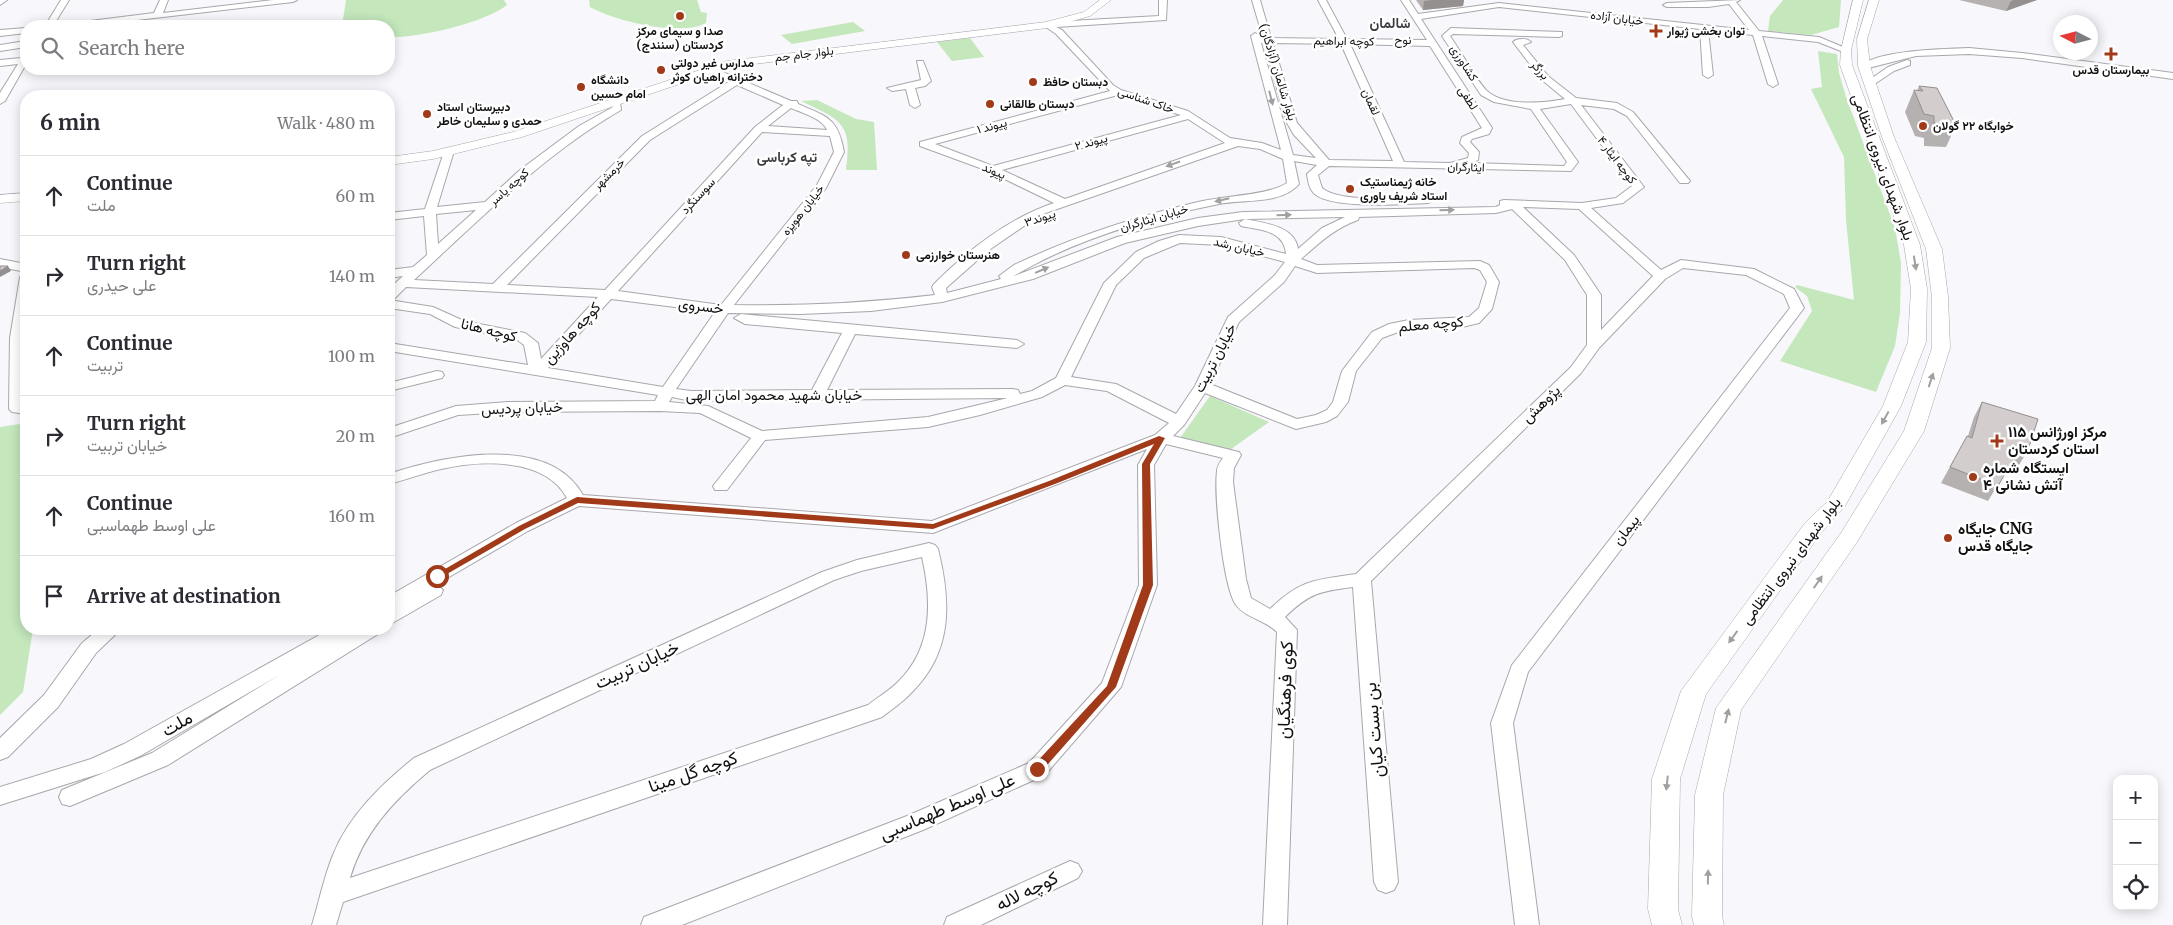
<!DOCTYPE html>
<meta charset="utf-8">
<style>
body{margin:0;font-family:Merriweather,Vazirmatn,serif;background:#f7f7f7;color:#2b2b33}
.controls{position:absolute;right:15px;bottom:15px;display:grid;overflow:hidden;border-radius:10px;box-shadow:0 2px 12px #0003}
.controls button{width:45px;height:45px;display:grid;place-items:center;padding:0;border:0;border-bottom:1px solid #e1e1e2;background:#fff;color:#2b2b33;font:25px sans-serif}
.compass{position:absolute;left:2053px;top:15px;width:45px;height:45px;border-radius:50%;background:#fff;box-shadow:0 2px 12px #0003;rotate:276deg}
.stop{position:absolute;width:15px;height:15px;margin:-11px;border:4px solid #a13a19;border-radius:50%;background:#fff}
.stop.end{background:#a13a19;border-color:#fff;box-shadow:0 1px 5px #0008}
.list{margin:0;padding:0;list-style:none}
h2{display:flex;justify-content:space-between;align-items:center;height:65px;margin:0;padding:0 20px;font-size:21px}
h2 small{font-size:16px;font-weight:400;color:#7c7c81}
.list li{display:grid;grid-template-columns:32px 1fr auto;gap:15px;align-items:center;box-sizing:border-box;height:80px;padding:0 20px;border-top:1px solid #e1e1e2}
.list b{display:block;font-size:19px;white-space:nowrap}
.list p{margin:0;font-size:16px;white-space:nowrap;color:#7c7c81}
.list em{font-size:16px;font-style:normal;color:#7c7c81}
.icon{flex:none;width:28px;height:28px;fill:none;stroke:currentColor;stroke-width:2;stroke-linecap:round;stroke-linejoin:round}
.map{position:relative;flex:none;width:2173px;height:925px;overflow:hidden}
.search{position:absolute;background:#fff;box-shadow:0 2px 12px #0003;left:20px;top:20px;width:375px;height:55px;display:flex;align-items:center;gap:12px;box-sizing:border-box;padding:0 18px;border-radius:20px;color:#7c7c81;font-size:19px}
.panel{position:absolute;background:#fff;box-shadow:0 2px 12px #0003;left:20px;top:90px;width:375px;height:545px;border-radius:20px}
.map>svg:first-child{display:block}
.green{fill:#c4e7bc}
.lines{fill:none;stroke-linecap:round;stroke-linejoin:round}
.minor-casing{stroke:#a8a7ac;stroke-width:2}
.major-casing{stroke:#a8a7ac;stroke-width:1}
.minor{fill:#fff;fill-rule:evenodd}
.major{fill:#fff;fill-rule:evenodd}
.wall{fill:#b5b1b0}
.shaded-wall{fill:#949090}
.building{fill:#d3cecd;stroke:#949090}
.oneway{fill:#a0a0a0}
.route{fill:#a13a19}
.poi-dot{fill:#a13a19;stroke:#fff;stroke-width:2}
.labels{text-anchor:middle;stroke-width:5;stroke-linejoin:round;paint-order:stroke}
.far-street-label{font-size:12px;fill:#111112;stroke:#fff}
.far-poi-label{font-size:12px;font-weight:bold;fill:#111112;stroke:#fff;text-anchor:start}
.far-neighbourhood-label{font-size:14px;font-weight:bold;fill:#3c3b3e;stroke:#fff}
.street-label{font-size:15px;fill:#111112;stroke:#fff}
.poi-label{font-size:15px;font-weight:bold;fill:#111112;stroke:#fff;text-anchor:start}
.near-street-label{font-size:18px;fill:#111112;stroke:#fff}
</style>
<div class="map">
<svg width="2173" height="925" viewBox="0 0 2173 925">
<rect width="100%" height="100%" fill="#f8f7fb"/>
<g class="green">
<path d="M346,0h158l3,5c-23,18 -88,33 -118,32v-11h-47z"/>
<path d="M589,0h108l4,12 6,1 -1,10c-26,14 -91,-2 -116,-16z"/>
<path d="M1783,0h58l-2,27 -28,8 -43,-4 2,-15z"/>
<path d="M853,22l12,9 -73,13 -11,-9z"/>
<path d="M970,38l14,19 -32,4 -15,-19z"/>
<path d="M1818,51l19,3 2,19 7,24 49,131 6,35 -1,50 -5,33 -19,46 -96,-31 32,-50 -5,-15 -12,-9 2,-2 57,15 -8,-80 -2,-63 -33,-68 11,-2z"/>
<path d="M817,100l39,19 18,3 3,48h-31c7,-47 -5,-50 -45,-69z"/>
<path d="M1210,396l59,26 -42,30 -49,-11z"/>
<path d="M26,423v206h7l-10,63 -23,23v-288z"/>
</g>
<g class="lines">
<defs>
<g id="minor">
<path d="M0,0h7l-7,5z"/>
<path d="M61,0h8l-16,26h-8z"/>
<path d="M160,0h8l-5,13 110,-13h24l-4,2 -208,24h-23l4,-2 88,-11z"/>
<path d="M1159,0h8l-1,20 -110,7 6,3 51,55 8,5 67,21 42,27 32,5 19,7 -30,-114 4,-3 8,5 -11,-38h8l11,38 68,1 -21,-39h8l21,39 80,1 -26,-40h8l9,14 81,-11 250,27 -20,-26 -21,3h-41l-4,-2 4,-2 73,-3 -4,2 23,29 60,6 31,13 -4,3 -28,-11 -56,-6 16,48 -5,3 -5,-3 -15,-49 -45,-5 5,45 -5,3 -5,-3 -3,-46 -201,-22 -78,12 71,109 -3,6 -17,5 -2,3 9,10 -1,8 -6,3 92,3 3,-4 -36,-53 -37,-7 -13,-7 -39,-59 9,-8 111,4v4l-3,1 -106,-3 -3,2c11,15 25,43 37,55 18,16 57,12 78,8l-23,-19 -29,-38c4,-4 14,-4 18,0l-8,3 25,31 28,22 41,5 16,9 57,69 -2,2h-8l-53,-67 -13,-7 -33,-4 63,82 -21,16 -32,5 70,62 20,-10 73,9 40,20 10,19 -276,364 -15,51 26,202h-24l-24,-202 21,-58 278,-357 -6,-14 -38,-19 -63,-7 -18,11 -66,69 -18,25 -210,208 27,301 -4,8 -8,3 -8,-3 -4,-8 -21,-295c-32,4 -44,6 -68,30l12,13 -10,295h-24l14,-293c-12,-12 -31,-14 -41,-27 -13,-18 -22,-111 -19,-134 0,-5 3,-9 6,-13l-57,-14 -12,21 3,120 -36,102 -76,88 -122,55 -241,95h-41l3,-8 263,-101 122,-53 73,-80 37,-98 -1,-120 9,-16 -214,84 -354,-27 -51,25 -91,53 6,6 -2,5 -52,30v-29l127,-73 51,-25c-22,-41 -87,-38 -126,-29 -18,4 -35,11 -52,15v-10c54,-18 159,-41 194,21l349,26 223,-86 14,-12 -62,-32 -42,-6 -23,12 -62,18 -52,12 -163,13 -38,50h-12l-2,-4 38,-48 -51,-25 -40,-2 -152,1 -50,3 -69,23v-10l67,-22 52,-4 147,-1 3,-6 -269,-44v-8l139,22 -4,-20 -8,-6 -61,-12 -25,-13 -41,-6v-8l44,7 31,14 61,12 13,10 3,16 57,-62 -192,-10 -12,12 -5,1v-11l14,-13 -14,2v-8l24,-3 14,-12 -3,-39 -35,4v-7l36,-4 20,-60 4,-1 5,3 -17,56 48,-5 35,-32 59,-44 34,-19 1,-6h6l1,9c-78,45 -142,110 -207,170l79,4 149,-148 88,-55 -22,-9v-4l3,-1 80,34h6l1,3c30,13 40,14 46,48l-18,36 -92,117c68,1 133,-2 201,-10l-3,-8 2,-3c34,-34 75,-66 120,-81l-66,-32 -68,-25v-4l190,-51 -54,-57 -13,-9 9,-3 107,-6zM1261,43h3l23,80 7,12 22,23 -23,-3zM1273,43l68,1 52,117 -64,-1 -32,-37zM1350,44l80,2 52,82 -20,9 -2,6 9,10 -1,5 -18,5 -46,-1zM737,85l46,20 -28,22 -150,163 -98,-5 143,-145zM1118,95l63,20 -188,51 -58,-22zM1571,104l61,82 -16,12 -34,5 -78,-3 -4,1v4l-4,2 -253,5 -45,6 -81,19 -103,39c61,-37 135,-58 205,-72 24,-5 62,1 80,-20l-5,-23 23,4 -10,9c1,7 2,16 9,21 20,14 87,9 112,8l6,-3 -6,-3c-26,0 -86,7 -106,-9l-4,-13 11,-9 242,5 7,-9 -38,-53zM791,108c11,5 31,10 36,22l-59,-4zM1188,119l37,24 -160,56 -63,-29zM762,132l68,4 4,16 -17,33 -96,120 -103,-14zM1238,146l22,3 23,10 4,24c-21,13 -62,12 -89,19 -64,15 -125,35 -184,63l-15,11 2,3 -54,14 -1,-5 43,-38 51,-35zM1523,207l56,2 74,67 -52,54v-35l-27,-40zM1512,209l53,51 22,35v50l-16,22 -215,207c-40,6 -55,5 -86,35l-19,-11 -5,-19 -13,-97 1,-14 7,-13 -2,-3 -66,-16 11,-11 21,-32 91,36 30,-7 11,-6 11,-14 8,-31 26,-33 27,-10 53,-1 17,-4 13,-14 7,-27 -10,-17 -9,-4 -163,4 -16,-6c18,-16 34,-31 57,-39l1,-3 137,-4zM476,210l-38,34 -2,-30zM1345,217l-23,11 -24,21c-3,-23 -34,-26 -53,-30zM1245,219l-6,4 2,3c19,4 43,4 45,28l-65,-17 -42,-2 -20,6 -23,11 -32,31 -48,95 -24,13 -12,3 -2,-4 -5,-1 -186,1 28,-56 162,14 7,-4 -7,-4 -276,-26 -7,4 11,6 97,9 -30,57 -121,1 -15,-2 52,-76 72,1 71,-3 71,-9 91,-23 92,-36 73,-17zM1180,243l41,2 64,17 -11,14 -46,41 -33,69 -19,28 -60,-30 -45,-7 45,-92 28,-27zM1295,266l22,7 157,-5 6,2 7,12 -8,26 -10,9 -60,3 -20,4 -17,8 -30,39 -9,31 -6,8 -11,5 -19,4 -87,-35 29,-62 45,-40zM611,299l104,13 -52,75 -115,-19zM672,397l19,4 317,-3 -80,19 -166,14 -54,-25 -39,-4z"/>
<path d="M26,28v5l-26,3v-6z"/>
<path d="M26,41v6l-26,4v-6z"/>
<path d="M1969,48l53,5 151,20v6l-151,-21 -53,-4 -53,2 -52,13 -4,-3c19,-16 83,-17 109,-18z"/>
<path d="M26,54v10l-21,37 -5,3v-11l18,-29 -18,2v-6l21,-2z"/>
<path d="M1907,60l3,1v4l-16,6 -21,14 -8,-2 23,-16z"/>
<path d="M917,61h6l8,20 -6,5 -10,2 5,17 -5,3 -5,-3 -4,-16 -14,2 -5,-3 34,-8z"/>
<path d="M0,259l26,5v8l-26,-5z"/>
<path d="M26,273v49l-2,16 2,76 -14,-2 -3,-3 1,-71 10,-61z"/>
<path d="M437,371l5,1 2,3 -2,3 -53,13v-8z"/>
<path d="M929,543l6,2 3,4c13,52 15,103 -26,143 -9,10 -20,17 -30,25l-539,185 -7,23h-24c7,-23 12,-48 21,-70 16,-40 49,-71 81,-97l408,-186 35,-12zM922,557c10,44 11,91 -24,125 -9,9 -20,15 -30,23l-518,173c13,-45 44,-78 80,-108l404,-190 27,-9z"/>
<path d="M99,629h22l-25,24 -38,54 -50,50 -8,3v-22l44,-43 38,-52z"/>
<path d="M330,629h51l-3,5 -210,131 -98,41 -8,-2 -3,-7 3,-7 90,-37 129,-79 -141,82 -35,16 -105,33v-18l91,-28 33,-15z"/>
<path d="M1070,861l8,3 4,7 -4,7 -97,47h-37l3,-8z"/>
</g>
<g id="major">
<path d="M1100,0h11l-21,16 -43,12 -317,39 -208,70 -89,22 -44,6v-8l44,-6 80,-19 214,-71 319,-39 38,-10z"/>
<path d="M1853,0h10l-12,50 1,15 68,180 7,44 -1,53 -25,64 -56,100 -24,27 -115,161 -26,85 -2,130 4,16h-30l-4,-16 4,-130 29,-88 124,-168 22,-21 56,-96 25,-64 3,-53 -7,-44 -64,-180 1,-15z"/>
<path d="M1869,0h10l-12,39 3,27 24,71 48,112 6,48 2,51 -26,83 -67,111 -116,168 -18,85 -1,121 2,9h-30l-2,-9 3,-121 21,-87 125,-175 63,-102 28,-83v-51l-6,-48 -44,-112 -24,-71 -1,-27z"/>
<path d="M26,193v8l-26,2v-8z"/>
</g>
</defs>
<use href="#minor" class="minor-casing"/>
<use href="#major" class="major-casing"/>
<use href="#minor" class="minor"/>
<use href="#major" class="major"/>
</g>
<g class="wall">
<path d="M1416,0h48l-1,6 -40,4z"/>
<path d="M1959,0h78l-31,11z"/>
<path d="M1919,86l37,39 -10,22 -22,-1v-8l-9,-2 -10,-24 9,-22 3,1z"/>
<path d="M1982,402l46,48 -9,15 -8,-2 -23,38 -47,-18 26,-47h1l6,-19z"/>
</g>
<g class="shaded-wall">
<path d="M1432,0h32l-1,6 -40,4 1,-9z"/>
<path d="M2014,0h23l-31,11 5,-10z"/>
<path d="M8,266l3,5 -11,6v-6z"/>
</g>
<g class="building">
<path d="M1919,86l18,2 19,37 -22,-2v-7l-10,-2 -10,-24 9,1z"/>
<path d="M0,266h8l-8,5z"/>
<path d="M1982,402l56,17 -10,31 -8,-3 -22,39 -48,-19 17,-31 5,2z"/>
</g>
<defs><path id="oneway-solid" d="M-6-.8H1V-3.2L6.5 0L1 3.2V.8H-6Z" transform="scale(1.25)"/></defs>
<g class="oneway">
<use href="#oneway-solid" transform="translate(1271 98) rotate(76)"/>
<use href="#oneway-solid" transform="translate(1173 164) rotate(161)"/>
<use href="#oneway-solid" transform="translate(1222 200) rotate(167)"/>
<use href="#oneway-solid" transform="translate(1447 210) rotate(-1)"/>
<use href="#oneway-solid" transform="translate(1284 215) rotate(-1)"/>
<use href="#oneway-solid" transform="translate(1915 263) rotate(81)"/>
<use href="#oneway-solid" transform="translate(1042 270) rotate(-23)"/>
<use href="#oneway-solid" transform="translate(1931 380) rotate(-72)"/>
<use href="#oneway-solid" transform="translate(1885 418) rotate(119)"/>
<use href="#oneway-solid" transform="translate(1818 582) rotate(-55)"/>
<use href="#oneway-solid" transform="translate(1733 637) rotate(126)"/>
<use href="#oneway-solid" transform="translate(1727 716) rotate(-76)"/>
<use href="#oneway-solid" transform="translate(1667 783) rotate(96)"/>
<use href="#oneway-solid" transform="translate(1708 877) rotate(-89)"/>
</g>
<path class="route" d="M1159,436l6,2 -15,26 3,121 -37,102 -75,85h-8v-6l74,-80 36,-101 -1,-121 12,-20 -99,40 -122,45 -355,-26 -53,26 -85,49h-6l-1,-2 86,-50 58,-29 356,27 116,-43z"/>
<g class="poi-dot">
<circle cx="680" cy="16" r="5"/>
<path d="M1653.5 23.5h5v5h5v5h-5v5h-5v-5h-5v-5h5z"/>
<path d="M2108.5 46.5h5v5h5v5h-5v5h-5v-5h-5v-5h5z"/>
<circle cx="661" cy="70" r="5"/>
<circle cx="1033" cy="82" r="5"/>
<circle cx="581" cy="87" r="5"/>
<circle cx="990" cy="104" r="5"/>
<circle cx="427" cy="114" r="5"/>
<circle cx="1923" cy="126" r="5"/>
<circle cx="1350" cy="189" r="5"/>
<circle cx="906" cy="255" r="5"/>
<path d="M1994.5 433.5h5v5h5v5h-5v5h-5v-5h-5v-5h5z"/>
<circle cx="1973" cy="477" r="5"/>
<circle cx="1948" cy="538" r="5"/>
</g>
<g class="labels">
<g class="far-street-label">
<text transform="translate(1617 18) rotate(7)" y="4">خیابان آزاده</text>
<text transform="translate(1403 40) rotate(1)" y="4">نوح</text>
<text transform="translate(1344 41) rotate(1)" y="4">کوچه ابراهیم</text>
<text transform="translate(804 54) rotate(-7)" y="4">بلوار جام جم</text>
<text transform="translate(1464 63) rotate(57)" y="4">کشاورزی</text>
<text transform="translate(1540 70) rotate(49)" y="4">برزگر</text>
<text transform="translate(1278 72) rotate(73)" y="4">بلوار شالمان (آزادگان)</text>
<text transform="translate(1468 98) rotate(57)" y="4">لطفی</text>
<text transform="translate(1146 100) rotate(19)" y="4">خاک شناسی</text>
<text transform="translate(1371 102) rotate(66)" y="4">لقمان</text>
<text transform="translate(992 126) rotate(-15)" y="4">پیوند ۱</text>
<text transform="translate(1091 142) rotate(-15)" y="4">پیوند ۲</text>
<text transform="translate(1617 160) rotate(53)" y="4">کوچه ایثار ۴</text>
<text transform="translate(1466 167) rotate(2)" y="4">ایثارگران</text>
<text transform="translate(994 171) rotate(23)" y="4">پیوند</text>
<text transform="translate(609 174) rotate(-45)" y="4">خرمشهر</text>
<text transform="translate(509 187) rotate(-42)" y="4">کوچه یاسر</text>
<text transform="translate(698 196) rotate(-47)" y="4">سوسنگرد</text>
<text transform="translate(803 210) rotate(-52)" y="4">خیابان هویزه</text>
<text transform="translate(1040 218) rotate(-18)" y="4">پیوند۳</text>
<text transform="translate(1154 218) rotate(-16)" y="4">خیابان ایثارگران</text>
<text transform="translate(1239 247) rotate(13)" y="4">خیابان رشد</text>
</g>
<g class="far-poi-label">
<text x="680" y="35" text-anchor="middle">صدا و سیمای مرکز<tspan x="680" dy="14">کردستان (سنندج)</tspan></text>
<text x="1667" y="35">توان بخشی ژیوار</text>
<text x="671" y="67">مدارس غیر دولتی<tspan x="671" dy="14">دخترانه راهیان کوثر</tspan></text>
<text x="2111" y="74" text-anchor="middle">بیمارستان قدس</text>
<text x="591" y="84">دانشگاه<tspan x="591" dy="14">امام حسین</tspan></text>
<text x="1043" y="86">دبستان حافظ</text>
<text x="1000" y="108">دبستان طالقانی</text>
<text x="437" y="111">دبیرستان استاد<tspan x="437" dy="14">حمدی و سلیمان خاطر</tspan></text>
<text x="1933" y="130">خوابگاه ۲۲ گولان</text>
<text x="1360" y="186">خانه ژیمناستیک<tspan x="1360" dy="14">استاد شریف یاوری</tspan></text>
<text x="916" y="259">هنرستان خوارزمی</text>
</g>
<g class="far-neighbourhood-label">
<text x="1390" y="28">شالمان</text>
<text x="787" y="162">تپه کرباسی</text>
</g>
<g class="street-label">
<text transform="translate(1883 167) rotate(70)" y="5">بلوار شهدای نیروی انتظامی</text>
<text transform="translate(701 306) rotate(7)" y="5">خسروی</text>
<text transform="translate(1431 324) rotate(-5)" y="5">کوچه معلم</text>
<text transform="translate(489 330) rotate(14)" y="5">کوچه هانا</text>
<text transform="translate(572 333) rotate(-48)" y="5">کوچه هاوژین</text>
<text transform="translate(1215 358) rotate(-63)" y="5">خیابان تربیت</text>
<text x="774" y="400">خیابان شهید محمود امان الهی</text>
<text transform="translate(1541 404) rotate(-44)" y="5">پژوهش</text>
<text transform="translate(522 408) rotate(-2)" y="5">خیابان پردیس</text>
<text transform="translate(1626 530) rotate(-52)" y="5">پیمان</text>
<text transform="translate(1791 561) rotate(-53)" y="5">بلوار شهدای نیروی انتظامی</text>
</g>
<g class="poi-label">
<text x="2008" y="437">مرکز اورژانس ۱۱۵<tspan x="2008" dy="17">استان کردستان</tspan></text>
<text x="1983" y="473">ایستگاه شماره<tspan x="1983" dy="17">۴ آتش نشانی</tspan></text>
<text x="1958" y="534">جایگاه CNG<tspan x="1958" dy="17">جایگاه قدس</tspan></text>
</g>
<g class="near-street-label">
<text transform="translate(637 665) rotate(-25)" y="6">خیابان تربیت</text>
<text transform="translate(1285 690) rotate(-88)" y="6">کوی فرهنگیان</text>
<text transform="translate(177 724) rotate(-30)" y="6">ملت</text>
<text transform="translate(1374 730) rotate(-95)" y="6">بن بست کیان</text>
<text transform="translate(693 772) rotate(-19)" y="6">کوچه گل مینا</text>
<text transform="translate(947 807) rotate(-23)" y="6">علی اوسط طهماسبی</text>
<text transform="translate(1027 891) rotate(-26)" y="6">کوچه لاله</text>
</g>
</g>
</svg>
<div class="controls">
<button>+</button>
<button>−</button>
<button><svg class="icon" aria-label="locate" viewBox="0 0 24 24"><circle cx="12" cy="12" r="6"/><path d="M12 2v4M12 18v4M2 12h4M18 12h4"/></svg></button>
</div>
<svg class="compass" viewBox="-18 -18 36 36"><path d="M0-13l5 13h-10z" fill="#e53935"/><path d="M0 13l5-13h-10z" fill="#7c7c81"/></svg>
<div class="stop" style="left:437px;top:576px"></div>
<div class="stop end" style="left:1037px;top:769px"></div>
<div class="search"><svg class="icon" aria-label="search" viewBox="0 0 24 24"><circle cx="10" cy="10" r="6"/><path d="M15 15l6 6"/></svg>Search here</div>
<section class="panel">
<h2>6 min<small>Walk · 480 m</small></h2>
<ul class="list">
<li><svg class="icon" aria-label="ahead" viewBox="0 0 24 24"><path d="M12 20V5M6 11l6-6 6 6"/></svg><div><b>Continue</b><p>ملت</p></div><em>60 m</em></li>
<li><svg class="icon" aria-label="right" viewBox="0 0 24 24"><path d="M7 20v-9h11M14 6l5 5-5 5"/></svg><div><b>Turn right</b><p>علی حیدری</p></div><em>140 m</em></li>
<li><svg class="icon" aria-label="ahead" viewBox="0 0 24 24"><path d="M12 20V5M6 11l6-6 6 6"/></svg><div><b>Continue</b><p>تربیت</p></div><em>100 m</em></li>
<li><svg class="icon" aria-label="right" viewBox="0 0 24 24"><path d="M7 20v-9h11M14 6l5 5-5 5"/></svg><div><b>Turn right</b><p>خیابان تربیت</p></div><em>20 m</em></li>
<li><svg class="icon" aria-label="ahead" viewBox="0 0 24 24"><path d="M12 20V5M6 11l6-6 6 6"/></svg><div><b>Continue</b><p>علی اوسط طهماسبی</p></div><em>160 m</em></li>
<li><svg class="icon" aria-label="arrive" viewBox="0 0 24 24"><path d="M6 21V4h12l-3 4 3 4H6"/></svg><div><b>Arrive at destination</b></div></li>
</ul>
</section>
</div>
